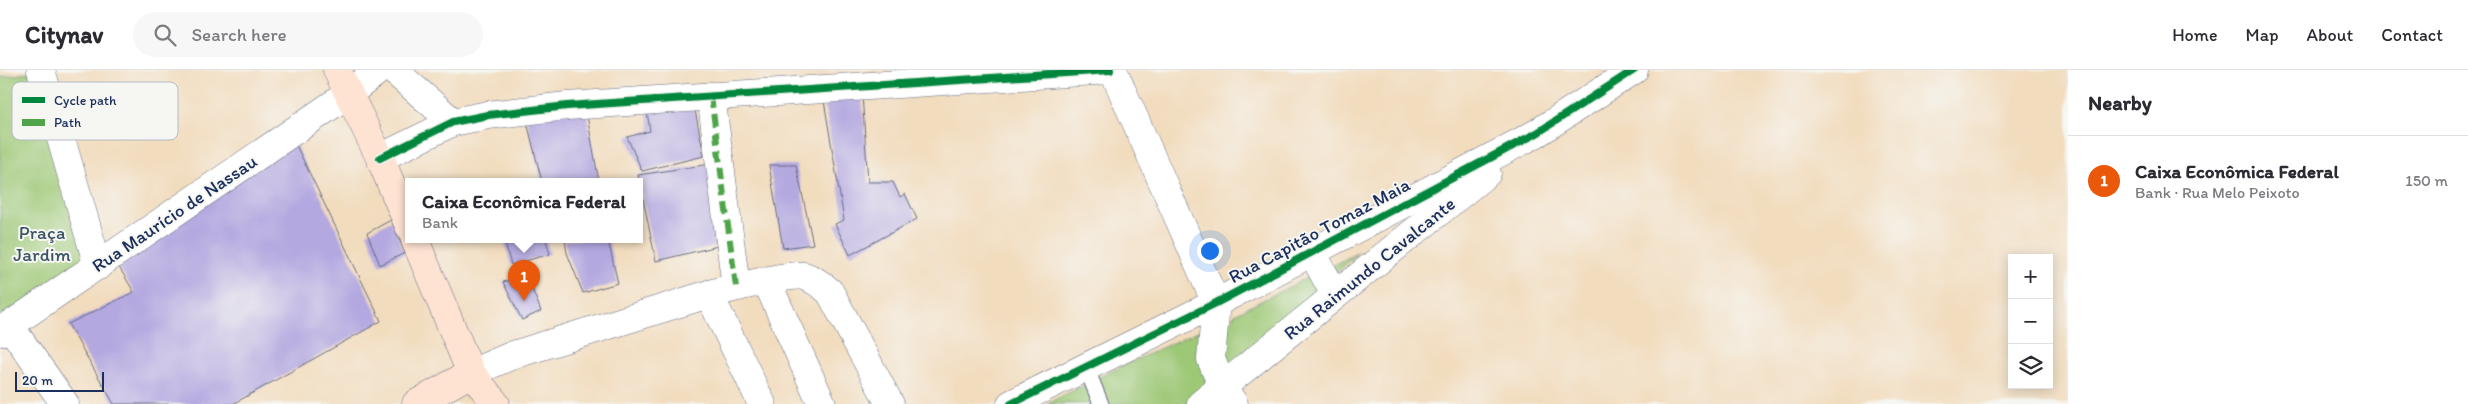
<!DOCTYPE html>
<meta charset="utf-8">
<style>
body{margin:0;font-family:Itim,sans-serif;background:#f7f7f7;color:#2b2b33}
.controls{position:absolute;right:15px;bottom:15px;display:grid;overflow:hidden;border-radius:0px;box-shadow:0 2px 12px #0003}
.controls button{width:45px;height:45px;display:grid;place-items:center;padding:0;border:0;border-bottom:1px solid #e1e1e2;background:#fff;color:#2b2b33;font:25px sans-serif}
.scale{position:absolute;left:15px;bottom:12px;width:89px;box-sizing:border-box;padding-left:5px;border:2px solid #1b2f5e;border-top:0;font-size:14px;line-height:18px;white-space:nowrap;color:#1b2f5e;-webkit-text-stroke:4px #f6f6f2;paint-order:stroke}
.you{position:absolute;left:1209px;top:180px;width:18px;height:18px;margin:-12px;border:4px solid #fff;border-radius:50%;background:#1a73e8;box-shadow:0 0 0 8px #1a73e833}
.badge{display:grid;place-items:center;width:32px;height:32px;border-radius:50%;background:#ea580c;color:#fff;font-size:16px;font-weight:700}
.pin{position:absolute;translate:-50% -41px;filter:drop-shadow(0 1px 2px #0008)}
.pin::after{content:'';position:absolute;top:26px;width:18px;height:15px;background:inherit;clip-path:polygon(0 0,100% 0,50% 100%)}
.popup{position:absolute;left:405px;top:108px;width:238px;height:65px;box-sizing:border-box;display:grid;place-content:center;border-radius:0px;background:#fff;filter:drop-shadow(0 1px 4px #0005);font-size:16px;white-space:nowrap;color:#7c7c81}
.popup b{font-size:19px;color:#2b2b33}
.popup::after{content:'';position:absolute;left:50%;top:100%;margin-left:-10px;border:10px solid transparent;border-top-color:#fff}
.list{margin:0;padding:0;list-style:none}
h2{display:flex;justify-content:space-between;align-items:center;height:65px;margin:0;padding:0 20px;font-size:21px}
h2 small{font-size:16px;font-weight:400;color:#7c7c81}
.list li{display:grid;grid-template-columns:32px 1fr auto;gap:15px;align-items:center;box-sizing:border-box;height:90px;padding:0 20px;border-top:1px solid #e1e1e2}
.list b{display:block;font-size:19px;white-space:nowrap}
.list p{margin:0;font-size:16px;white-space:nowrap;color:#7c7c81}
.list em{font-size:16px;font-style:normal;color:#7c7c81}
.icon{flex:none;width:28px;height:28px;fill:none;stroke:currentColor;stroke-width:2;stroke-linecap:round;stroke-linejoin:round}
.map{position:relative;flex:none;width:2068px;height:334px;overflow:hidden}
header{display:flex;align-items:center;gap:30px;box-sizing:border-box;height:70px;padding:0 25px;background:#fff;border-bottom:1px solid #e1e1e2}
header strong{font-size:24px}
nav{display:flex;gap:28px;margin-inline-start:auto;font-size:18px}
.search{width:350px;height:45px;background:#f7f7f7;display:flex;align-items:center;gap:12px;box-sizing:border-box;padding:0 18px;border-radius:28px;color:#7c7c81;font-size:19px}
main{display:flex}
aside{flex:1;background:#fff}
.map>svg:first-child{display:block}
.green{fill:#9dc876;stroke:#5c7c6a}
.building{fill:#b4a8e0}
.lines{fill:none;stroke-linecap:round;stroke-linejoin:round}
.service-casing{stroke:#666c80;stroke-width:17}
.minor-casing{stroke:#666c80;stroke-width:29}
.tertiary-casing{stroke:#666c80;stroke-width:29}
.secondary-casing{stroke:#666c80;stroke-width:29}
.service{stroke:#fff;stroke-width:15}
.minor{stroke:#fff;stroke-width:28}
.tertiary{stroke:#fff;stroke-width:28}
.secondary{stroke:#fee3d2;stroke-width:28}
.quiet{stroke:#4fa44a;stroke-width:6;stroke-dasharray:12 6;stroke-linecap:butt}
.cycleway-casing{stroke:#f6f6f2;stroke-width:11}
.cycleway{stroke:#00873e;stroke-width:8}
.labels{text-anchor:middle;stroke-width:4;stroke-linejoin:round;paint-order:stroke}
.street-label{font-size:19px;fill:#1b2f5e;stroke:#f6f6f2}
.park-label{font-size:19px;fill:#3c5564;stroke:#f6f6f2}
.key{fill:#f6f6f2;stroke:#b4bac6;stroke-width:1}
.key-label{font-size:14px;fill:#1b2f5e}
</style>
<header>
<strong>Citynav</strong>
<div class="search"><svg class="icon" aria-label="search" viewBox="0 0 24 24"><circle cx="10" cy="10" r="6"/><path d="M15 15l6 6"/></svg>Search here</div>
<nav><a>Home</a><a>Map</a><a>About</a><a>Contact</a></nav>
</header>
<main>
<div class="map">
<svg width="2068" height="334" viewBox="0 0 2068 334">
<rect width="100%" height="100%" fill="#f6f6f2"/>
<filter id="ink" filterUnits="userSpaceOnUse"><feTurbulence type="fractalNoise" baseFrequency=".02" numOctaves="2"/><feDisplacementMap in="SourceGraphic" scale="10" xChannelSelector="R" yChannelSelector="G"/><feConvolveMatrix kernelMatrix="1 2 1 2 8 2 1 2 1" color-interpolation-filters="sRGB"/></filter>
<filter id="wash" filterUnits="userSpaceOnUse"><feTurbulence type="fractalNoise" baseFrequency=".0096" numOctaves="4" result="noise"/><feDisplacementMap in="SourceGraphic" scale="20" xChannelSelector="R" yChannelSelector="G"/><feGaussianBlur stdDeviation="1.12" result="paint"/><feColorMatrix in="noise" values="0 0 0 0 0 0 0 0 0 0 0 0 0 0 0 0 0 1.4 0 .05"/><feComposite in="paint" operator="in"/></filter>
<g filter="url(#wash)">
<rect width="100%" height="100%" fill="#f2dcbe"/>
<g class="green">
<path d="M35,2l57,191 -92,64v-250z"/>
<path d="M1359,182l-135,122 -11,-24 22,-36z"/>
<path d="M1211,255l-15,25 15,34 -23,20h-79l-12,-26z"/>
<path d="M1084,315l9,19h-47z"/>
</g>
<g id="blocks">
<g class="building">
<path d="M862,24l6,88h25l7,15 5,-3 12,25 -67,36 -15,-31 9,-4 -21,-125z"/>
<path d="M646,35h48l10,51 -62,15 -15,-34 23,-6z"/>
<path d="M586,40l13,72h-57l-16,-64z"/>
<path d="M295,73l86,178 -148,83h-119l-46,-80 66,-32 -18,-30z"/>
<path d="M711,94l11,81 -66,16 -18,-86z"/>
<path d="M769,95h27l17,79 -30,4z"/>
<path d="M391,150l14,33 -25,12 -13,-32z"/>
<path d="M504,170h42l4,14 -39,11z"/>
<path d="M565,170h43l10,43 -35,10 -16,-40z"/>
<path d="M526,204l15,37 -19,9 -19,-38z"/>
</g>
</g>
</g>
<g filter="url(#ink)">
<use href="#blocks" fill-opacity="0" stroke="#666c80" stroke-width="1"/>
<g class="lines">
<defs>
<path id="service" d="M1086,297l15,37"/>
<g id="minor">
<path d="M711,26l25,191"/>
<path d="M767,212l55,122"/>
<path d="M709,224l53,110"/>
<path d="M471,303l42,-18 196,-61c16,-4 82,-21 95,-18 10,3 18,9 26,16l60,112"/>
<path d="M1222,316l12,18"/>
<path d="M1011,334l205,-101"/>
</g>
<g id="tertiary">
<path d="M41,0l57,196"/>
<path d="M393,0l60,52"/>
<path d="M1113,0l103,233 -5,56 11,27"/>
<path d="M380,88l73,-36 35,-7 79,-9 543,-36"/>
<path d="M1312,182l23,43"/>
<path d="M1216,233l321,-170 97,-63"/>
<path d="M9,255l56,79"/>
<path d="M0,262l348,-238 31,-24"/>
<path d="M1201,334l286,-231"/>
</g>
<g id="secondary">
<path d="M337,0l43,88 29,68"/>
<path d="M415,170l56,133 25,31"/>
<path d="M416,334l55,-31"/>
</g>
</defs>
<use href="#service" class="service-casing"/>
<use href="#minor" class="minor-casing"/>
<use href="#tertiary" class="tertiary-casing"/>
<use href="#secondary" class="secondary-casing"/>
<use href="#service" class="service"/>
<use href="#minor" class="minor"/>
<use href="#tertiary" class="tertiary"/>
<use href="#secondary" class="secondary"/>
<path class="quiet" d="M711,26l25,191"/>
<defs>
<g id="cycleway">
<path d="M380,88l73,-36 35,-7 79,-9 543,-36"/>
<path d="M1011,334l205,-101 321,-170 97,-63"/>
</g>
</defs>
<use href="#cycleway" class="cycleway-casing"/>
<use href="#cycleway" class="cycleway"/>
</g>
</g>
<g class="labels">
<g class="street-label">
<text transform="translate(174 143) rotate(-34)" y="7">Rua Maurício de Nassau</text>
<text transform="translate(1319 160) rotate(-28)" y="7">Rua Capitão Tomaz Maia</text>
<text transform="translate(1369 198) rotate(-39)" y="7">Rua Raimundo Cavalcante</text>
</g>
<g class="park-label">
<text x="42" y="169">Praça<tspan x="42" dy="22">Jardim</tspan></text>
</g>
</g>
<rect x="12" y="12" width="166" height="58" rx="8" class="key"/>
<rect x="22" y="27" width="23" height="6" fill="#00873e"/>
<rect x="22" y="49" width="23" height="7" fill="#4fa44a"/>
<g class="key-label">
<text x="54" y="35">Cycle path</text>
<text x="54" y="57">Path</text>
</g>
</svg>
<div class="controls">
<button>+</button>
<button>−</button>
<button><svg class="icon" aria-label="layers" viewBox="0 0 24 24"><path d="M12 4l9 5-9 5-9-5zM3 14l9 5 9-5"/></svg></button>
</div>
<div class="scale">20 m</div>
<div class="you"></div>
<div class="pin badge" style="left:524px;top:231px">1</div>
<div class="popup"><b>Caixa Econômica Federal</b>Bank</div>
</div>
<aside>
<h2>Nearby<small></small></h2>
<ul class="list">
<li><span class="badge">1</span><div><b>Caixa Econômica Federal</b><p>Bank · Rua Melo Peixoto</p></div><em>150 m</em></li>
</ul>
</aside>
</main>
